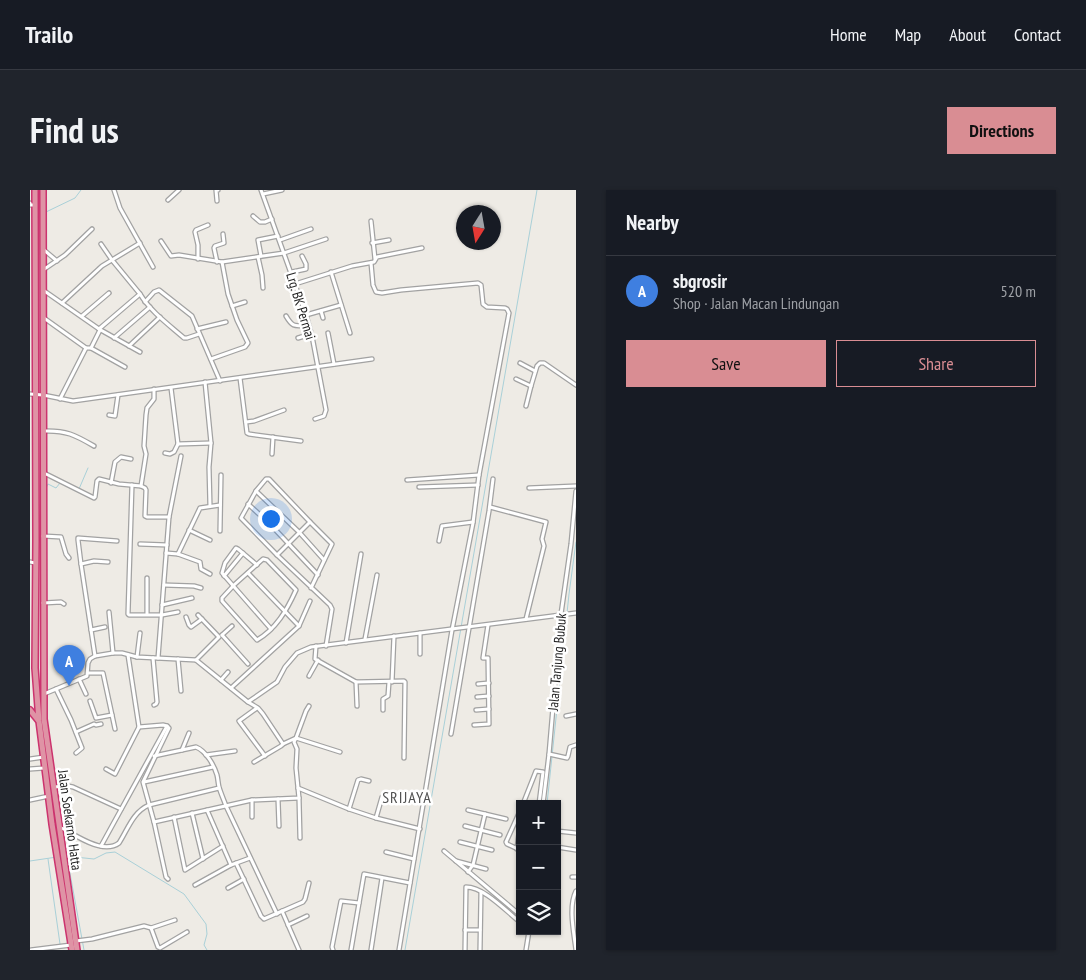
<!DOCTYPE html>
<meta charset="utf-8">
<style>
body{margin:0;font-family:"PT Sans Narrow",sans-serif;background:#20242c;color:#f1f3f6}
.controls{position:absolute;right:15px;bottom:15px;display:grid;overflow:hidden;border-radius:0px;box-shadow:0 1px 4px #0004}
.controls button{width:45px;height:45px;display:grid;place-items:center;padding:0;border:0;border-bottom:1px solid #363941;background:#171b24;color:#f1f3f6;font:25px sans-serif}
.compass{position:absolute;left:426px;top:15px;width:45px;height:45px;border-radius:50%;background:#171b24;box-shadow:0 1px 4px #0004;rotate:191deg}
.you{position:absolute;left:240px;top:328px;width:18px;height:18px;margin:-12px;border:4px solid #fff;border-radius:50%;background:#1a73e8;box-shadow:0 0 0 8px #1a73e833}
.badge{display:grid;place-items:center;width:32px;height:32px;border-radius:50%;background:#d98d93;color:#fff;font-size:16px;font-weight:700}
.pin{position:absolute;translate:-50% -41px;filter:drop-shadow(0 1px 2px #0008)}
.pin::after{content:'';position:absolute;top:26px;width:18px;height:15px;background:inherit;clip-path:polygon(0 0,100% 0,50% 100%)}
.list{margin:0;padding:0;list-style:none}
h2{display:flex;justify-content:space-between;align-items:center;height:65px;margin:0;padding:0 20px;font-size:21px}
h2 small{font-size:16px;font-weight:400;color:#9ea1a6}
.list li{display:grid;grid-template-columns:32px 1fr auto;gap:15px;align-items:center;box-sizing:border-box;height:70px;padding:0 20px;border-top:1px solid #363941}
.list b{display:block;font-size:19px;white-space:nowrap}
.list p{margin:0;font-size:16px;white-space:nowrap;color:#9ea1a6}
.list em{font-size:16px;font-style:normal;color:#9ea1a6}
.actions{display:flex;gap:10px;padding:15px 20px}
.actions a{flex:1;padding:11px 0;border:1px solid #d98d93;border-radius:0px;text-align:center;font-size:18px;color:#d98d93}
.actions .main{background:#d98d93;color:#111}
.icon{flex:none;width:28px;height:28px;fill:none;stroke:currentColor;stroke-width:2;stroke-linecap:round;stroke-linejoin:round}
.map{position:relative;flex:none;width:546px;height:760px;overflow:hidden;border-radius:0px}
header{display:flex;align-items:center;gap:30px;box-sizing:border-box;height:70px;padding:0 25px;background:#171b24;border-bottom:1px solid #363941}
header strong{font-size:24px}
nav{display:flex;gap:28px;margin-inline-start:auto;font-size:18px}
.intro{display:flex;align-items:center;justify-content:space-between;box-sizing:border-box;height:120px;padding:0 30px}
h1{margin:0;font-size:35px}
.button{padding:12px 22px;border-radius:0px;background:#d98d93;color:#111;font-size:18px;font-weight:700}
main{display:flex;gap:30px;padding:0 30px}
aside{flex:1;background:#171b24;border-radius:0px;box-shadow:0 1px 4px #0004}
.map>svg:first-child{display:block}
.lines{fill:none;stroke-linecap:round;stroke-linejoin:round}
.stream{stroke:#a9d0d8;stroke-width:1}
.street-casing{stroke:#a2a2a2;stroke-width:5.5}
.highway-casing{stroke:#cc336e;stroke-width:8}
.street{stroke:#fff;stroke-width:3}
.highway{stroke:#df93a5;stroke-width:5}
.labels{text-anchor:middle;stroke-width:5;stroke-linejoin:round;paint-order:stroke}
.street-label{font-size:14px;fill:#1e1e1e;stroke:#fff}
.quarter-label{font-size:16px;letter-spacing:1px;fill:#515151;stroke:#fff}
</style>
<header>
<strong>Trailo</strong>
<nav><a>Home</a><a>Map</a><a>About</a><a>Contact</a></nav>
</header>
<div class="intro"><h1>Find us</h1><a class="button">Directions</a></div>
<main>
<div class="map">
<svg width="546" height="760" viewBox="0 0 546 760">
<rect width="100%" height="100%" fill="#eeebe5"/>
<g class="lines">
<g class="stream">
<path d="M16,22l29,-14 6,-8"/>
<path d="M16,298l2,-4 8,4 4,-5 18,9"/>
<path d="M49,299l9,-21"/>
<path d="M517,614l22,-210 7,-52"/>
<path d="M35,666l29,3 12,-6 9,-1 69,42 22,30 1,10 -3,11 3,5"/>
<path d="M37,667l17,93"/>
<path d="M18,669l12,85"/>
<path d="M0,671l27,-4"/>
<path d="M375,760l132,-760"/>
<path d="M498,760l3,-19"/>
</g>
<defs>
<g id="street">
<path d="M84,0l6,18 33,59"/>
<path d="M231,0l45,125 6,21 14,74 -2,6 -9,3"/>
<path d="M233,4l19,-4"/>
<path d="M138,10l11,-10"/>
<path d="M187,11l-1,-11h2"/>
<path d="M0,13v2h4"/>
<path d="M223,26l7,6h5l7,-3"/>
<path d="M341,31l4,38"/>
<path d="M250,50l31,-11"/>
<path d="M131,51l10,15 8,-1 43,7 62,-9 42,-14"/>
<path d="M342,53l17,-3"/>
<path d="M14,60l13,11"/>
<path d="M231,66l-3,-16 20,-4"/>
<path d="M228,67l4,18 1,13"/>
<path d="M168,69v-14l-3,-13 1,-2 12,-5"/>
<path d="M187,72l-3,-14 1,-2 9,-3 -1,-9"/>
<path d="M341,73l2,22 3,7 6,1 19,-3 77,-7 3,2 2,19 4,3 18,1 2,1 2,4 -30,162 -6,48 -21,107 -53,320"/>
<path d="M13,80l22,-15 27,-26"/>
<path d="M262,82l14,-3v-5l-4,-8"/>
<path d="M301,82l19,61"/>
<path d="M265,94l57,-18 22,-4 3,-5 45,-9"/>
<path d="M13,100l56,39 41,23"/>
<path d="M110,104c11,18 28,30 44,44h3l12,-4"/>
<path d="M115,112l9,-10 5,-2 33,26 28,65"/>
<path d="M32,113l40,-37 38,-23"/>
<path d="M202,116l13,-4"/>
<path d="M291,121l2,7"/>
<path d="M276,125l35,-10"/>
<path d="M52,126l27,-23"/>
<path d="M256,126c7,12 9,10 22,9"/>
<path d="M14,128l42,30"/>
<path d="M69,139l41,-35 -28,-34 -11,-16"/>
<path d="M167,139l29,-7"/>
<path d="M298,143l6,31"/>
<path d="M84,148l36,-31"/>
<path d="M268,148l13,-4"/>
<path d="M99,156l31,-29"/>
<path d="M61,158l34,19"/>
<path d="M181,169l34,-12 3,-4 -11,-23 -9,-26 -6,-32"/>
<path d="M490,173l15,8"/>
<path d="M210,188l7,55 2,1 52,7"/>
<path d="M486,189l15,7 6,-20 3,-3h4l32,22"/>
<path d="M175,192l6,61 -2,24 1,39"/>
<path d="M141,198l7,56 33,-1"/>
<path d="M124,199v10l-7,9 -1,7 -2,31 2,8 -5,32 4,2 1,2 -1,26 2,1h22l-11,141"/>
<path d="M0,204l13,1 30,6 299,-42"/>
<path d="M30,209l26,-51h5l9,-18"/>
<path d="M496,216l5,-20"/>
<path d="M79,225l6,1 3,-21"/>
<path d="M216,232l8,-1 30,-11"/>
<path d="M13,241c23,-1 32,4 51,15"/>
<path d="M135,263l5,1 4,-2 4,-8"/>
<path d="M242,264l1,-17"/>
<path d="M14,283l50,25 1,-1 2,-16 2,-2 20,5 22,2"/>
<path d="M377,290l72,-5"/>
<path d="M81,293l4,-21 6,-5 10,2"/>
<path d="M102,295l-4,129 1,1h33l16,-3"/>
<path d="M389,297l59,-2"/>
<path d="M499,298l47,-2"/>
<path d="M226,301l43,41 25,28"/>
<path d="M218,314l21,19 49,52"/>
<path d="M460,317l56,15 -4,17 2,7 -18,73"/>
<path d="M139,327l12,-61"/>
<path d="M159,340l21,10"/>
<path d="M190,341l1,-56"/>
<path d="M13,346l18,1 5,17 3,4"/>
<path d="M409,351l3,-15 31,-4"/>
<path d="M110,354l27,1"/>
<path d="M136,363l12,1 22,-46 20,-3"/>
<path d="M148,364l22,8 1,7 9,5"/>
<path d="M247,365l33,-33"/>
<path d="M233,369l4,1 29,30c-9,20 -20,39 -39,50l-35,-39v-3l12,-13z"/>
<path d="M0,372l5,1"/>
<path d="M51,374l-3,-24v-2l39,3"/>
<path d="M227,375l-19,-16 -2,-1 -11,15 -3,10 49,56"/>
<path d="M218,383l51,53"/>
<path d="M194,386l19,-23"/>
<path d="M134,395l30,1 7,2"/>
<path d="M281,398l21,-44 -22,-22 -41,-43h-3l-10,12 -15,27 36,37 53,50 2,4 -6,37"/>
<path d="M13,413l18,-1 3,2"/>
<path d="M132,415l30,-7"/>
<path d="M79,422l4,41"/>
<path d="M117,424v-36"/>
<path d="M156,427l3,8 2,2 11,-8"/>
<path d="M61,440l14,-3"/>
<path d="M192,445l26,29"/>
<path d="M192,445l10,-9"/>
<path d="M335,449l12,-64"/>
<path d="M316,453l15,-89"/>
<path d="M286,456l-1,13 41,23 48,-1 1,1 -1,76"/>
<path d="M390,464v-21"/>
<path d="M65,466l-14,-92 13,-3 14,1"/>
<path d="M107,467l3,-24"/>
<path d="M123,468l4,44 -1,2 -2,1"/>
<path d="M148,469l3,32"/>
<path d="M166,470l23,-23 -21,-22"/>
<path d="M58,483h15l12,56"/>
<path d="M279,486l9,-16"/>
<path d="M49,489l7,15"/>
<path d="M191,490l7,-8"/>
<path d="M326,492l1,24"/>
<path d="M362,492l2,-46"/>
<path d="M448,494l11,-1"/>
<path d="M201,498l68,-62 11,-25"/>
<path d="M26,499l15,31 11,28 -6,5"/>
<path d="M14,504l43,-18 1,-13 2,-4 5,-3 18,-3h9l15,4 59,3 52,42 10,6 5,6 20,30"/>
<path d="M447,507l12,-1"/>
<path d="M60,511l6,17 16,-3"/>
<path d="M218,512l29,-20 8,-15 12,-14 14,-6 265,-34"/>
<path d="M227,518l-18,13 26,35"/>
<path d="M353,520v-11l5,-3 1,-14"/>
<path d="M446,520l13,-1"/>
<path d="M536,526l10,-2"/>
<path d="M444,535l15,-1 -1,-66h-5l5,-33"/>
<path d="M109,537l24,-2 4,1 2,2 -26,54 11,40 12,55 2,2"/>
<path d="M46,542l18,-8 2,1 5,-1"/>
<path d="M421,544l38,-223 4,-32"/>
<path d="M152,560l7,-17"/>
<path d="M519,564l18,4 1,-2 2,-9 6,-2"/>
<path d="M176,565l29,-4"/>
<path d="M124,566l42,-9c10,4 18,18 21,28 1,4 1,8 2,12 2,7 5,13 7,19l51,108"/>
<path d="M0,569l14,-2"/>
<path d="M224,572l27,-16 2,-2 13,-6 10,-27 3,-5"/>
<path d="M0,579l14,-1"/>
<path d="M76,579l9,5 24,-47 -11,-72"/>
<path d="M114,592l69,-15"/>
<path d="M24,597l14,-1 5,1 48,22"/>
<path d="M268,598l51,21 27,9 44,11"/>
<path d="M269,608l1,40"/>
<path d="M248,609l1,27"/>
<path d="M0,610l19,-4"/>
<path d="M222,610v17"/>
<path d="M493,614l13,-33 7,1 -4,32"/>
<path d="M513,614l6,-50 12,-140 10,-70 5,-53"/>
<path d="M319,619l9,-29 3,-1 8,2"/>
<path d="M177,620l24,55"/>
<path d="M438,620l38,9"/>
<path d="M490,621l-14,31 1,2 13,6"/>
<path d="M162,623l11,46"/>
<path d="M144,627l11,53 38,-24"/>
<path d="M346,628l6,-21"/>
<path d="M124,632l98,-22 47,-2 -3,-30 1,-19 -3,-7 2,-4 44,14"/>
<path d="M435,636l35,9"/>
<path d="M30,638c7,1 11,5 18,9 11,6 29,15 41,6 9,-14 14,-31 30,-38l70,-17"/>
<path d="M527,641l19,2"/>
<path d="M430,652l32,8"/>
<path d="M71,656l66,-120"/>
<path d="M527,657l19,3"/>
<path d="M487,659l3,-25"/>
<path d="M414,661l76,64"/>
<path d="M356,662l28,7"/>
<path d="M426,671l30,8"/>
<path d="M206,673l25,53 3,3 39,-17 2,-3 4,-16"/>
<path d="M438,682l5,-7 12,-51"/>
<path d="M542,687h4"/>
<path d="M165,695l36,-20 19,-7"/>
<path d="M198,698l16,-9"/>
<path d="M252,721l17,39"/>
<path d="M258,735l19,-9"/>
<path d="M121,738l7,19 2,1 27,-16"/>
<path d="M435,740h15"/>
<path d="M46,751l16,-2 52,-13 7,2 24,-8"/>
<path d="M1,760l40,-5"/>
<path d="M303,760l-1,-3 9,-46 18,2"/>
<path d="M321,760l13,-76 46,9"/>
<path d="M341,760l11,-72"/>
<path d="M435,760l1,-63c18,0 40,24 54,35"/>
<path d="M450,760l1,-58"/>
<path d="M496,760l3,-19"/>
<path d="M546,760c-2,-17 -8,-43 0,-59"/>
</g>
<g id="highway">
<path d="M5,0l1,351 -1,127 4,53 13,103 20,126"/>
<path d="M13,0l1,529 33,231"/>
<path d="M0,520l8,10"/>
</g>
</defs>
<use href="#street" class="street-casing"/>
<use href="#highway" class="highway-casing"/>
<use href="#street" class="street"/>
<use href="#highway" class="highway"/>
</g>
<g class="labels">
<g class="street-label">
<text transform="translate(271 116) rotate(73)" y="5">Lrg. BK Permai</text>
<text transform="translate(527 472) rotate(-85)" y="5">Jalan Tanjung Bubuk</text>
<text transform="translate(40 630) rotate(82)" y="5">Jalan Soekarno Hatta</text>
</g>
<g class="quarter-label">
<text x="377" y="613">SRIJAYA</text>
</g>
</g>
</svg>
<div class="controls">
<button>+</button>
<button>−</button>
<button><svg class="icon" aria-label="layers" viewBox="0 0 24 24"><path d="M12 4l9 5-9 5-9-5zM3 14l9 5 9-5"/></svg></button>
</div>
<svg class="compass" viewBox="-18 -18 36 36"><path d="M0-13l5 13h-10z" fill="#e53935"/><path d="M0 13l5-13h-10z" fill="#9ea1a6"/></svg>
<div class="you"></div>
<div class="pin badge" style="left:39px;top:496px;background:#3f7fe0">A</div>
</div>
<aside>
<h2>Nearby<small></small></h2>
<ul class="list">
<li><span class="badge" style="background:#3f7fe0">A</span><div><b>sbgrosir</b><p>Shop · Jalan Macan Lindungan</p></div><em>520 m</em></li>
</ul>
<div class="actions"><a class="main">Save</a><a>Share</a></div>
</aside>
</main>
